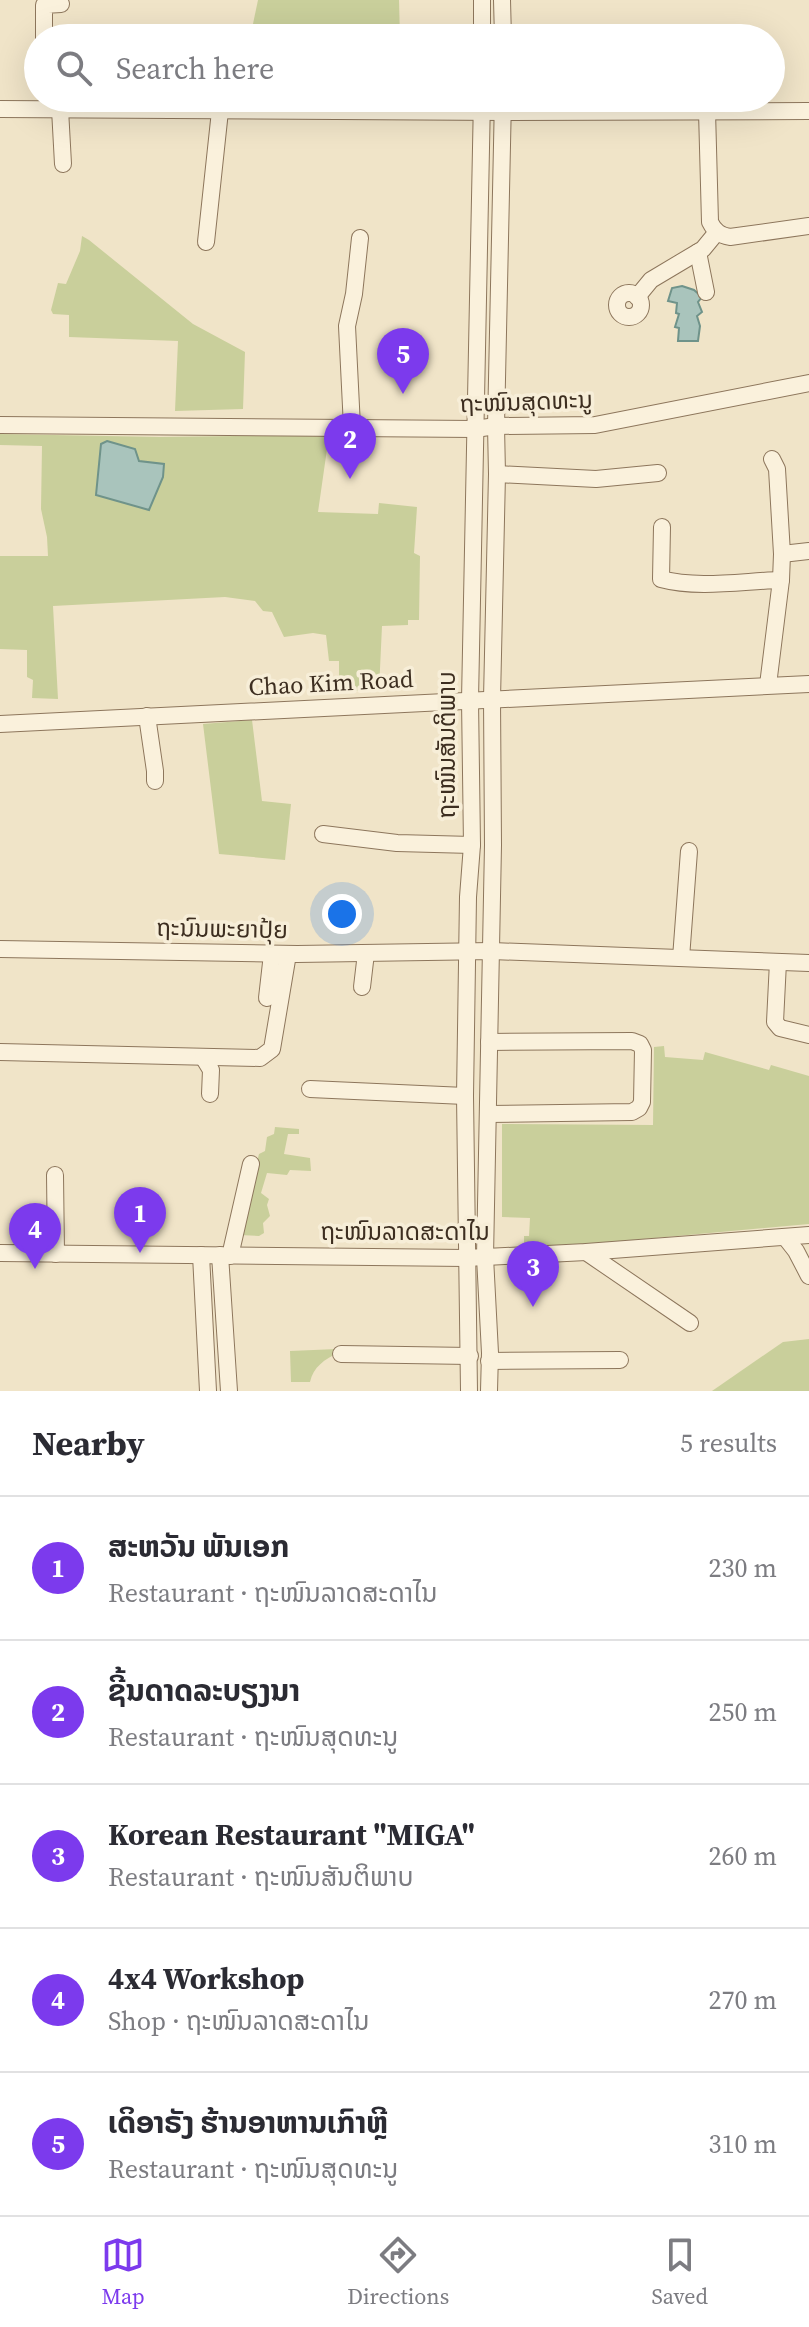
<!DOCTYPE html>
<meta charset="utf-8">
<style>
body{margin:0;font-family:"Source Serif 4","Noto Sans Lao",serif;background:#f7f7f7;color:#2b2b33}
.you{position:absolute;left:342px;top:914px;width:28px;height:28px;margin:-20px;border:6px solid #fff;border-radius:50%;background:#1a73e8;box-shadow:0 0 0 12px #1a73e833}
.badge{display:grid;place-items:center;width:52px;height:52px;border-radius:50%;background:#7c3aed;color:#fff;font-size:26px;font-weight:700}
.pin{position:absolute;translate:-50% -66px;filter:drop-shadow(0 2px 4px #0008)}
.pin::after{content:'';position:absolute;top:42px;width:28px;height:24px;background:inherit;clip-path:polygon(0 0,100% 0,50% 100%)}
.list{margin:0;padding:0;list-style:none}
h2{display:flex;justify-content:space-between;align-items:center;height:104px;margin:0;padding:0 32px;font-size:34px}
h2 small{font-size:26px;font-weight:400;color:#7c7c81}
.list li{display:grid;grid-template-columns:52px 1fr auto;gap:24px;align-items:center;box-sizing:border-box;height:144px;padding:0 32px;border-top:2px solid #e1e1e2}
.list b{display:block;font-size:30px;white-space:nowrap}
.list p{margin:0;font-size:26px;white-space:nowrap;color:#7c7c81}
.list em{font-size:26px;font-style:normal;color:#7c7c81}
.icon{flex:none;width:44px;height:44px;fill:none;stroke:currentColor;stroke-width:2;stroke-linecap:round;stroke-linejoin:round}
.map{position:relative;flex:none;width:809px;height:1391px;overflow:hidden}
.search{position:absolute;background:#fff;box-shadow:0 8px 32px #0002;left:24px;right:24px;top:24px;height:88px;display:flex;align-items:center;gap:20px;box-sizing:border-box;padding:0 28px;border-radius:44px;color:#7c7c81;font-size:30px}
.sheet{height:824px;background:#fff}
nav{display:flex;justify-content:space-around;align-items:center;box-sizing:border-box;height:112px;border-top:2px solid #e1e1e2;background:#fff;font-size:22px;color:#7c7c81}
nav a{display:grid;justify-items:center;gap:4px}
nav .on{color:#7c3aed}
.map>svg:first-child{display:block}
.green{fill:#c9cf9b}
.water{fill:#a9c4bc;stroke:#6f938a;stroke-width:2}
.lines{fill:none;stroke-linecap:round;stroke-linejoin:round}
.minor-casing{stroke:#8d765c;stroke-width:18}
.minor{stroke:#faf1dc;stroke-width:16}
.labels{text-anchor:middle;stroke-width:7;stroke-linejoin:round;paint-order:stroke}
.street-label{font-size:24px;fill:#3d2e20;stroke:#f7eed8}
</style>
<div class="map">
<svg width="809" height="1391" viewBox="0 0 809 1391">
<rect width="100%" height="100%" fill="#f0e4c8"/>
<g class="green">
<path d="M258,0h141l1,38h-150z"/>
<path d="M82,236l7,4 104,84 52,28 -2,57 -68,2 3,-70 -109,-4v-22l-16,-1 -2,-4 7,-27 8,1 14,-33z"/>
<path d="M0,434l160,3 169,-2 -11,77 60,2 1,-11 38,4 -3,46 6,3 -1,64h-11v5l-26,1 -3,64 -49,2v-14l9,-1v-16h-10l-3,-26 -13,-2 -29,4 -12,-25 -9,-1 -8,-10 -30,-4 -172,9 5,93 -26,-1 1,-18 -6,-3v-27l-27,-1v-93h48l-1,-19 -6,-28 1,-63 -42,-1z"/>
<path d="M252,720l10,81 29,3 -6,56 -66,-6 -16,-130z"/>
<path d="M664,1046l1,11 38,3 2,-8 64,18 2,-5 38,11v148l-285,26v-14h5l1,-18 -28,-1v-93l151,1 1,-78z"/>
<path d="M275,1127l24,2v5h-11l-4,20 26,4 1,13 -21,-1 -3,5 -20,-2 -6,20 8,6 -2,6 3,11 -7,7 1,10 -5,3 -20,-1 20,-81 6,-3 2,-14 7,-3z"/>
<path d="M809,1339v52h-97l71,-49z"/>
<path d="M337,1349l1,4c-13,6 -25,14 -28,29h-19l-1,-31z"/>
</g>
<g class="water">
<path d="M682,286l12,4 8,7 -4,5 4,10 -5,4 3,10 -2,15h-20l1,-13 -4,-1 4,-13 -3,-1 1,-10 -9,-2 4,-13z"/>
<path d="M107,441l28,8 4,12 25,3 -1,13 -14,33 -53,-15 5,-51z"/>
</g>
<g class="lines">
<defs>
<g id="minor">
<path d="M482,0v38"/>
<path d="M502,0l1,38"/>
<path d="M44,38v-33l17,-1"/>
<path d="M0,109l504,3 305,-1"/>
<path d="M60,109l3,55"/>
<path d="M707,111l3,111c5,10 10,13 20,15l79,-11"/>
<path d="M206,242l14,-131"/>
<path d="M698,252l8,40"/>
<circle cx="629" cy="305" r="12"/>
<path d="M637,297l14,-17 52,-31 14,-17"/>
<path d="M0,425l475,4 21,-3 99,-1 214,-42"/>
<path d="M352,427l-5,-101 7,-32 6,-56"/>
<path d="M497,474l99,5 62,-6"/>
<path d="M662,527l-1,52c37,10 82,2 120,1"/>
<path d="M782,554l27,-3"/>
<path d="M768,685l13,-105 1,-26 -5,-85 -5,-10"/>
<path d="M147,716l8,55v10"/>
<path d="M0,724l809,-40"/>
<path d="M323,834l74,9 75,2"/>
<path d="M0,949l297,5 195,-3 317,12"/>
<path d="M681,958l8,-107"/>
<path d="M778,962l-3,60 5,6 29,7"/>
<path d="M362,987l4,-34"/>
<path d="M267,998l5,-44"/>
<path d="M0,1052l260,6 12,-9 16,-95"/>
<path d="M203,1057l8,13 -1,24"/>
<path d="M310,1089l155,7"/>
<path d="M488,1114l144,-2 7,-4 3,-6 1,-52 -3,-6 -8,-3 -143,1"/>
<path d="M55,1175l1,79"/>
<path d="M785,1237l11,14 13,25"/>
<path d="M586,1252l104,71"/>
<path d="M0,1253l466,5 120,-6 223,-17"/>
<path d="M201,1255l7,136"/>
<path d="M220,1255l9,136"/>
<path d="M230,1256l21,-92"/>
<path d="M341,1354l129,2"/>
<path d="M489,1361l131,-1"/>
<path d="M469,1391l-4,-295 3,-199 4,-52 -2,-145 12,-602"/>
<path d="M489,1391l1,-38 -5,-96 8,-412 -1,-146 5,-225 -1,-48 7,-328"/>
</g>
</defs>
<use href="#minor" class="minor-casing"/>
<use href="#minor" class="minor"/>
</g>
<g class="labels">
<g class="street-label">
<text transform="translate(526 402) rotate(-2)" y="8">ຖະໜົນສຸດທະນູ</text>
<text transform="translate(331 683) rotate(-3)" y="8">Chao Kim Road</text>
<text transform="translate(447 745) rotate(-90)" y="8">ຖະໜົນສັນຕິພາບ</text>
<text transform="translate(222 929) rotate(1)" y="8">ຖະນົນພະຍາປຸ້ຍ</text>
<text x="405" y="1240">ຖະໜົນລາດສະດາໄນ</text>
</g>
</g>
</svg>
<div class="you"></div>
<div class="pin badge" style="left:140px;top:1253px">1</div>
<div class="pin badge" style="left:350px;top:479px">2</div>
<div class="pin badge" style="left:533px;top:1307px">3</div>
<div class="pin badge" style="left:35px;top:1269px">4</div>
<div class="pin badge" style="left:403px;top:394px">5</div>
<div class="search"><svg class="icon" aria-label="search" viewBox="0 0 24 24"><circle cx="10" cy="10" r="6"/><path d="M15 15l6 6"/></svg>Search here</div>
</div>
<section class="sheet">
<h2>Nearby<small>5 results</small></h2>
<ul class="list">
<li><span class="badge">1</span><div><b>ສະຫວັນ ພັນເອກ</b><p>Restaurant · ຖະໜົນລາດສະດາໄນ</p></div><em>230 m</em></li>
<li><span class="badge">2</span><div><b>ຊີ້ນດາດລະບຽງນາ</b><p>Restaurant · ຖະໜົນສຸດທະນູ</p></div><em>250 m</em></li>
<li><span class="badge">3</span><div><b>Korean Restaurant &quot;MIGA&quot;</b><p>Restaurant · ຖະໜົນສັນຕິພາບ</p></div><em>260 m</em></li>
<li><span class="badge">4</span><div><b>4x4 Workshop</b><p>Shop · ຖະໜົນລາດສະດາໄນ</p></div><em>270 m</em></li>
<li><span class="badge">5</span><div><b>ເດິອາຣັງ ຮ້ານອາຫານເກົາຫຼີ</b><p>Restaurant · ຖະໜົນສຸດທະນູ</p></div><em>310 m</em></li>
</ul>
</section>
<nav>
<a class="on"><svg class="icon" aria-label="map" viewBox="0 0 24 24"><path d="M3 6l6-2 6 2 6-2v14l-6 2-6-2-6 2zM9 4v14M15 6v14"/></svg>Map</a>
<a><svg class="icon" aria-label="directions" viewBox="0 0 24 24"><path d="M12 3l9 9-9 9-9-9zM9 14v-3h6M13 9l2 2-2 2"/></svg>Directions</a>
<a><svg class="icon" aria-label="saved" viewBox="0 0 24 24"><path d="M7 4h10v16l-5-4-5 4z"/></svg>Saved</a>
</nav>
